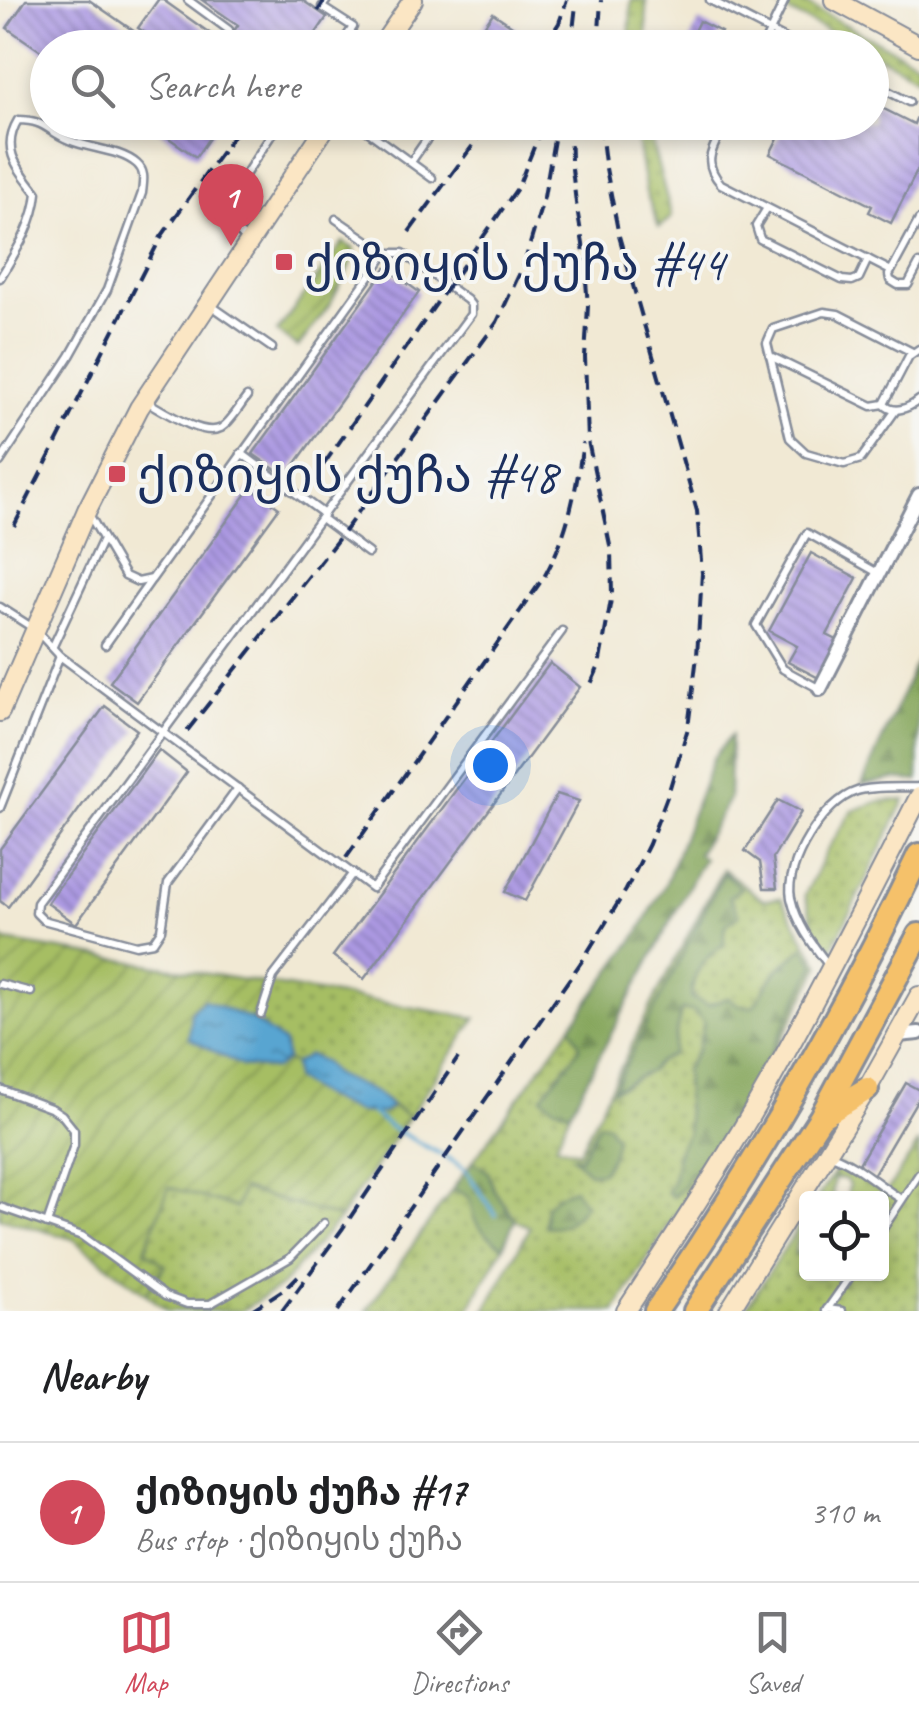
<!DOCTYPE html>
<meta charset="utf-8">
<style>
body{margin:0;font-family:Caveat,"Noto Sans Georgian",sans-serif;background:#f6f6f6;color:#202124}
.controls{position:absolute;right:30px;bottom:30px;display:grid;overflow:hidden;border-radius:10px;box-shadow:0 5px 15px #0003}
.controls button{width:90px;height:90px;display:grid;place-items:center;padding:0;border:0;border-bottom:2px solid #e0e0e0;background:#fff;color:#202124;font:50px sans-serif}
.you{position:absolute;left:490px;top:765px;width:35px;height:35px;margin:-25px;border:8px solid #fff;border-radius:50%;background:#1a73e8;box-shadow:0 0 0 15px #1a73e833}
.badge{display:grid;place-items:center;width:65px;height:65px;border-radius:50%;background:#d1495b;color:#fff;font-size:32px;font-weight:700}
.pin{position:absolute;translate:-50% -82px;filter:drop-shadow(0 2px 5px #0008)}
.pin::after{content:'';position:absolute;top:52px;width:35px;height:30px;background:inherit;clip-path:polygon(0 0,100% 0,50% 100%)}
.list{margin:0;padding:0;list-style:none}
h2{display:flex;justify-content:space-between;align-items:center;height:130px;margin:0;padding:0 40px;font-size:42px}
h2 small{font-size:32px;font-weight:400;color:#757577}
.list li{display:grid;grid-template-columns:65px 1fr auto;gap:30px;align-items:center;box-sizing:border-box;height:140px;padding:0 40px;border-top:2px solid #e0e0e0}
.list b{display:block;font-size:38px;white-space:nowrap}
.list p{margin:0;font-size:32px;white-space:nowrap;color:#757577}
.list em{font-size:32px;font-style:normal;color:#757577}
.icon{flex:none;width:55px;height:55px;fill:none;stroke:currentColor;stroke-width:2;stroke-linecap:round;stroke-linejoin:round}
.map{position:relative;flex:none;width:919px;height:1311px;overflow:hidden}
.search{position:absolute;background:#fff;box-shadow:0 5px 15px #0003;left:30px;right:30px;top:30px;height:110px;display:flex;align-items:center;gap:25px;box-sizing:border-box;padding:0 35px;border-radius:55px;color:#757577;font-size:38px}
.sheet{height:270px;background:#fff}
nav{display:flex;justify-content:space-around;align-items:center;box-sizing:border-box;height:140px;border-top:2px solid #e0e0e0;background:#fff;font-size:28px;color:#757577}
nav a{display:grid;justify-items:center;gap:5px}
nav .on{color:#d1495b}
.map>svg:first-child{display:block}
.grass{fill:url(#grass-dots);stroke:#607661;stroke-width:2.5;fill-rule:evenodd}
.forest{fill:url(#forest-firs);stroke:#506a5c;stroke-width:2.5}
.garden{fill:url(#garden-furrows);stroke:#607661;stroke-width:2.5}
.water{fill:url(#water-ripples);stroke:#3a6a98;stroke-width:2.5}
.lines{fill:none;stroke-linecap:round;stroke-linejoin:round}
.stream{stroke:#58a5d1;stroke-width:4}
.building{fill:url(#building-back-hatch)}
.lane-casing{stroke:#868c99;stroke-width:11}
.street-casing{stroke:#868c99;stroke-width:18}
.secondary-casing{stroke:#868c99;stroke-width:22}
.highway-casing{stroke:#868c99;stroke-width:28}
.lane{stroke:#fff;stroke-width:6}
.street{stroke:#fff;stroke-width:12}
.secondary{stroke:#fbe6c4;stroke-width:18}
.highway{stroke:#f5c16b;stroke-width:22}
.rail{stroke:#1b2f5e;stroke-width:4;stroke-dasharray:15 8;stroke-linecap:butt}
.poi-dot{fill:#d1495b;stroke:#f6f6f2;stroke-width:4}
.labels{text-anchor:middle;stroke-width:8;stroke-linejoin:round;paint-order:stroke}
.poi-label{font-size:50px;fill:#1b2f5e;stroke:#f6f6f2;text-anchor:start}
</style>
<div class="map">
<svg width="919" height="1311" viewBox="0 0 919 1311">
<defs>
<pattern id="grass-dots" width="8" height="8" patternUnits="userSpaceOnUse" patternTransform="scale(2.5)"><rect width="8" height="8" fill="#a6be64"/><path d="M2 2h.1M6 6h.1" fill="none" stroke="#869b56" stroke-width="1.8" stroke-linecap="round"/></pattern>
<pattern id="forest-firs" width="22" height="20" patternUnits="userSpaceOnUse" patternTransform="scale(2.5)"><rect width="22" height="20" fill="#84a55a"/><path d="M5 1l3.5 6h-7zM16 11l3.5 6h-7z" fill="#6b874e"/></pattern>
<pattern id="garden-furrows" width="10" height="10" patternUnits="userSpaceOnUse" patternTransform="scale(2.5)"><rect width="10" height="10" fill="#a6be64"/><path d="M-1 1l2-2M0 10L10 0M9 11l2-2" fill="none" stroke="#869b56"/></pattern>
<pattern id="water-ripples" width="26" height="14" patternUnits="userSpaceOnUse" patternTransform="scale(2.5)"><rect width="26" height="14" fill="#58a5d1"/><path d="M2 4q2-2 4 0t4 0M15 11q2-2 4 0t4 0" fill="none" stroke="#4887ad"/></pattern>
<pattern id="building-back-hatch" width="6" height="6" patternUnits="userSpaceOnUse" patternTransform="scale(2.5)"><rect width="6" height="6" fill="#ac99e2"/><path d="M-1 5l2 2M0 0l6 6M5-1l2 2" fill="none" stroke="#8b7dba"/></pattern>
</defs>
<rect width="100%" height="100%" fill="#f6f6f2"/>
<filter id="ink" filterUnits="userSpaceOnUse"><feTurbulence type="fractalNoise" baseFrequency=".01" numOctaves="2"/><feDisplacementMap in="SourceGraphic" scale="20" xChannelSelector="R" yChannelSelector="G"/><feConvolveMatrix kernelMatrix="1 2 1 2 8 2 1 2 1" color-interpolation-filters="sRGB"/></filter>
<filter id="wash" filterUnits="userSpaceOnUse"><feTurbulence type="fractalNoise" baseFrequency=".0048" numOctaves="4" result="noise"/><feDisplacementMap in="SourceGraphic" scale="40" xChannelSelector="R" yChannelSelector="G"/><feGaussianBlur stdDeviation="2.25" result="paint"/><feColorMatrix in="noise" values="0 0 0 0 0 0 0 0 0 0 0 0 0 0 0 0 0 1.4 0 .05"/><feComposite in="paint" operator="in"/></filter>
<g filter="url(#wash)">
<rect width="100%" height="100%" fill="#f1e9d4"/>
<g class="grass">
<path d="M631,0h15l1,47h-18z"/>
<path d="M765,0h33l121,63v14l-47,-24v-5l-12,-1z"/>
<path d="M634,123h17l2,24 19,70 -13,10 -13,-34z"/>
<path d="M905,800l-75,153 -15,-22 -10,-36 21,-43 26,-41 28,-10z"/>
<path d="M723,869l40,31 18,-2 39,68 -57,109 -148,236h-130l45,-84 -15,-7 -21,-30 -6,-18 -15,-11 98,-135 9,19 -7,14 -18,20 -1,27 16,6 -14,33 23,7 77,-156zM724,873l16,16 -11,8 5,8 -8,20 -3,20c-20,14 -31,28 -32,53l17,8 20,-8 10,7 15,2 50,-59 12,17 -56,111 -59,94 -11,4 -22,18c14,-20 3,-36 21,-58l-3,-64 13,-21 6,-27 -10,-11 -13,-1 -9,44 -14,8 -8,9 -34,18z"/>
<path d="M263,983l213,35 -67,99 -33,-24 -43,-19 -9,-11 -15,-8 -15,9 -8,-4 -2,-17 -32,-23z"/>
<path d="M919,1143v168h-175l62,-96v25l-9,1 -2,13 11,-3v14l-9,9 26,4 -1,-4h14v5l5,5 7,-10h34v-56l8,-3 -2,-13 -6,2v-6h-35l2,-13 -4,-6 -11,-1 -2,14 3,6h-18l22,-33 46,29z"/>
<path d="M169,1186l66,22 7,-19 98,29 -59,68 -40,25h-73l-22,-17 19,-28 -20,-15z"/>
<path d="M452,1190c25,5 16,15 24,32 6,11 18,18 27,25l-35,64h-102z"/>
</g>
<g class="forest">
<path d="M919,656l-1,125 -24,-2 -32,6z"/>
<path d="M731,735l-2,64 -31,55 6,4 -134,254 -17,-6 -11,-9c12,-18 28,-32 38,-51l-9,-20 66,-91 29,-52 47,-125z"/>
<path d="M724,873l17,15 -12,9 10,18 -13,10 -3,20c-20,14 -31,28 -32,53l17,7 20,-7 10,7 15,2 23,-36 28,-24 11,18 -56,111 -59,94 -11,4 -3,10 -13,13 -6,-5c13,-19 3,-37 21,-58l-3,-64 13,-21 6,-27 -10,-11 -13,-1 -9,44 -14,8 -8,9 -37,19z"/>
<path d="M599,1123l10,2v3l7,10 -4,17 -10,17 -13,1 -17,-17 8,2z"/>
<path d="M473,1161l15,11 6,18 21,30 -12,27c-9,-7 -21,-14 -27,-25 -9,-17 1,-27 -24,-32z"/>
<path d="M574,1189l11,15c-11,15 -21,25 -40,22l1,-20 11,-11z"/>
</g>
<g class="garden">
<path d="M343,242l11,7 1,6 -24,48 -33,44 -21,-15z"/>
<path d="M0,936l6,5 257,42 -11,37 -48,-20 38,66 32,3 12,-9 8,4 1,15 88,34 8,-7 18,11 -69,101 -98,-29 -6,19 -67,-21 -24,63 20,15 -19,29 -73,-55 -73,-21z"/>
</g>
<g class="water">
<path d="M204,1000l48,20 32,23 2,17 -11,9 -33,-3 -53,-28 2,-27z"/>
<path d="M309,1055l15,8 9,11 43,19 15,13 -8,7 -26,-1 -37,-17 -25,-16 -1,-15z"/>
</g>
<g class="lines">
<path class="stream" d="M371,1112l19,15 63,34 13,10 30,44"/>
</g>
<g id="blocks">
<g class="building">
<path d="M26,0h63l62,43 3,-4 -16,-11 20,-28h5l62,44 13,-19 -36,-25h100l25,17 -21,31h-258v8l-41,-28z"/>
<path d="M493,13l31,21 -9,14h-46z"/>
<path d="M699,21l22,11 -8,16h-27z"/>
<path d="M872,103l42,21 2,-5 3,2v46l-28,56 -22,-11 3,-6 -102,-52 16,-32h86z"/>
<path d="M146,122h74l-24,35z"/>
<path d="M386,268l33,24 -133,185 -33,-23z"/>
<path d="M251,488l28,20 -142,194 -27,-20z"/>
<path d="M811,553l46,25 -30,57 12,6 -20,37 -31,-16 9,-16 -28,-15z"/>
<path d="M550,663l30,24 -216,292 -31,-23z"/>
<path d="M105,706l32,24 -129,177 -8,-6v-52z"/>
<path d="M159,750l28,22 -111,152 -29,-21z"/>
<path d="M557,794l22,7 -54,100 -20,-9z"/>
<path d="M778,800l23,12 -28,46 4,30h-13l-4,-26 -15,-11z"/>
<path d="M906,1083l13,7v7l-47,80 -15,-10z"/>
</g>
</g>
</g>
<g filter="url(#ink)">
<use href="#blocks" fill-opacity="0" stroke="#868c99" stroke-width="2.5"/>
<g class="lines">
<defs>
<g id="lane">
<path d="M188,0l41,30"/>
<path d="M327,0l-5,7 31,20 -14,21"/>
<path d="M710,0l93,48"/>
<path d="M762,48l23,-48"/>
<path d="M872,83l37,19"/>
<path d="M355,122l77,56"/>
<path d="M726,122c-12,26 -26,38 -5,62l170,87"/>
<path d="M411,162l25,-36"/>
<path d="M767,208l-11,18 4,13 82,41 10,1 7,-3 9,-19"/>
<path d="M336,219l50,34"/>
<path d="M919,220l-30,55 1,5 8,5h10l11,-21"/>
<path d="M248,241l-23,-22 -3,-9 50,-76 17,-12"/>
<path d="M0,278c16,-27 34,-53 37,-85 -19,-25 -37,-43 -19,-73 27,0 29,11 51,20 20,9 51,9 68,24 9,8 6,18 5,29l-35,97 -37,66 -70,106"/>
<path d="M209,304l63,44"/>
<path d="M919,349l-10,7 -25,48c9,11 25,4 35,-4"/>
<path d="M770,356l102,50 12,-2"/>
<path d="M146,401c16,9 57,37 75,27 10,-6 18,-21 26,-31"/>
<path d="M896,410l-35,49 -17,5 -38,-11 -16,-15 -23,-95 6,-14 51,-17 14,2 74,38"/>
<path d="M241,453l83,61"/>
<path d="M90,516l35,60 13,6 14,-3 234,-326h17l64,47 4,5v9l-434,589 -1,10 7,7 93,25 17,-3 8,-12 7,-47 70,-95"/>
<path d="M321,518l47,35"/>
<path d="M0,607l36,23 24,26 312,232 190,-257"/>
<path d="M105,645l46,-65"/>
<path d="M53,646l50,-107"/>
<path d="M818,688l-35,-19 -27,-44 51,-92 71,40"/>
<path d="M0,808l60,-152"/>
<path d="M829,966c-16,-21 -32,-41 -38,-68 -7,-33 33,-97 66,-107 16,-5 44,-3 62,-4"/>
<path d="M0,984l31,8"/>
<path d="M261,1014l12,-37 80,-104"/>
<path d="M0,1089l53,20 9,6 12,15v15l-27,79"/>
<path d="M831,1155c26,9 47,30 70,44"/>
<path d="M0,1207l82,29 83,60 22,8h23l80,-46 34,-35"/>
<path d="M882,1230l37,-56"/>
<path d="M827,1309l15,2"/>
<path d="M826,1311l26,-37"/>
</g>
<g id="street">
<path d="M820,689l99,-194"/>
<path d="M898,1035l21,-2"/>
</g>
<g id="secondary">
<path d="M834,0l85,46"/>
<path d="M380,48l33,-48"/>
<path d="M0,712l87,-202 52,-102 190,-286"/>
<path d="M626,1311c49,-75 99,-150 143,-228 53,-94 101,-190 150,-286"/>
<path d="M729,1311l138,-222 52,-93"/>
</g>
<g id="highway">
<path d="M824,1115l43,-26"/>
<path d="M656,1311c99,-145 188,-298 263,-456"/>
<path d="M695,1311l126,-194 98,-182"/>
</g>
</defs>
<use href="#lane" class="lane-casing"/>
<use href="#street" class="street-casing"/>
<use href="#secondary" class="secondary-casing"/>
<use href="#highway" class="highway-casing"/>
<use href="#lane" class="lane"/>
<use href="#street" class="street"/>
<use href="#secondary" class="secondary"/>
<use href="#highway" class="highway"/>
<g class="rail">
<path d="M318,11l7,-11"/>
<path d="M543,48l16,-25 8,-23"/>
<path d="M571,48l5,-43"/>
<path d="M598,48l3,-48"/>
<path d="M570,122l1,38 5,43 7,41 5,62 -3,51 3,84 23,109 1,44 -13,72 -9,20"/>
<path d="M409,232l81,-110"/>
<path d="M310,484l208,-297 26,-65"/>
<path d="M14,526l147,-289 82,-115"/>
<path d="M187,731l156,-198 154,-211 27,-58 20,-67 13,-75"/>
<path d="M346,858l198,-281c24,-42 32,-87 39,-134"/>
<path d="M250,1311l36,-23 12,-12"/>
<path d="M282,1311l61,-83 115,-170"/>
<path d="M338,1311l246,-353 42,-68 23,-46 19,-50 20,-66 9,-72 5,-83 -5,-62 -78,-275 -14,-73 -5,-41"/>
</g>
</g>
</g>
<g class="poi-dot">
<rect x="274" y="252" width="20" height="20" rx="5"/>
<rect x="107" y="464" width="20" height="20" rx="5"/>
</g>
<g class="labels">
<g class="poi-label">
<text x="304" y="280">ქიზიყის ქუჩა #44</text>
<text x="137" y="492">ქიზიყის ქუჩა #48</text>
</g>
</g>
</svg>
<div class="controls">
<button><svg class="icon" aria-label="locate" viewBox="0 0 24 24"><circle cx="12" cy="12" r="6"/><path d="M12 2v4M12 18v4M2 12h4M18 12h4"/></svg></button>
</div>
<div class="you"></div>
<div class="pin badge" style="left:231px;top:246px">1</div>
<div class="search"><svg class="icon" aria-label="search" viewBox="0 0 24 24"><circle cx="10" cy="10" r="6"/><path d="M15 15l6 6"/></svg>Search here</div>
</div>
<section class="sheet">
<h2>Nearby<small></small></h2>
<ul class="list">
<li><span class="badge">1</span><div><b>ქიზიყის ქუჩა #17</b><p>Bus stop · ქიზიყის ქუჩა</p></div><em>310 m</em></li>
</ul>
</section>
<nav>
<a class="on"><svg class="icon" aria-label="map" viewBox="0 0 24 24"><path d="M3 6l6-2 6 2 6-2v14l-6 2-6-2-6 2zM9 4v14M15 6v14"/></svg>Map</a>
<a><svg class="icon" aria-label="directions" viewBox="0 0 24 24"><path d="M12 3l9 9-9 9-9-9zM9 14v-3h6M13 9l2 2-2 2"/></svg>Directions</a>
<a><svg class="icon" aria-label="saved" viewBox="0 0 24 24"><path d="M7 4h10v16l-5-4-5 4z"/></svg>Saved</a>
</nav>
